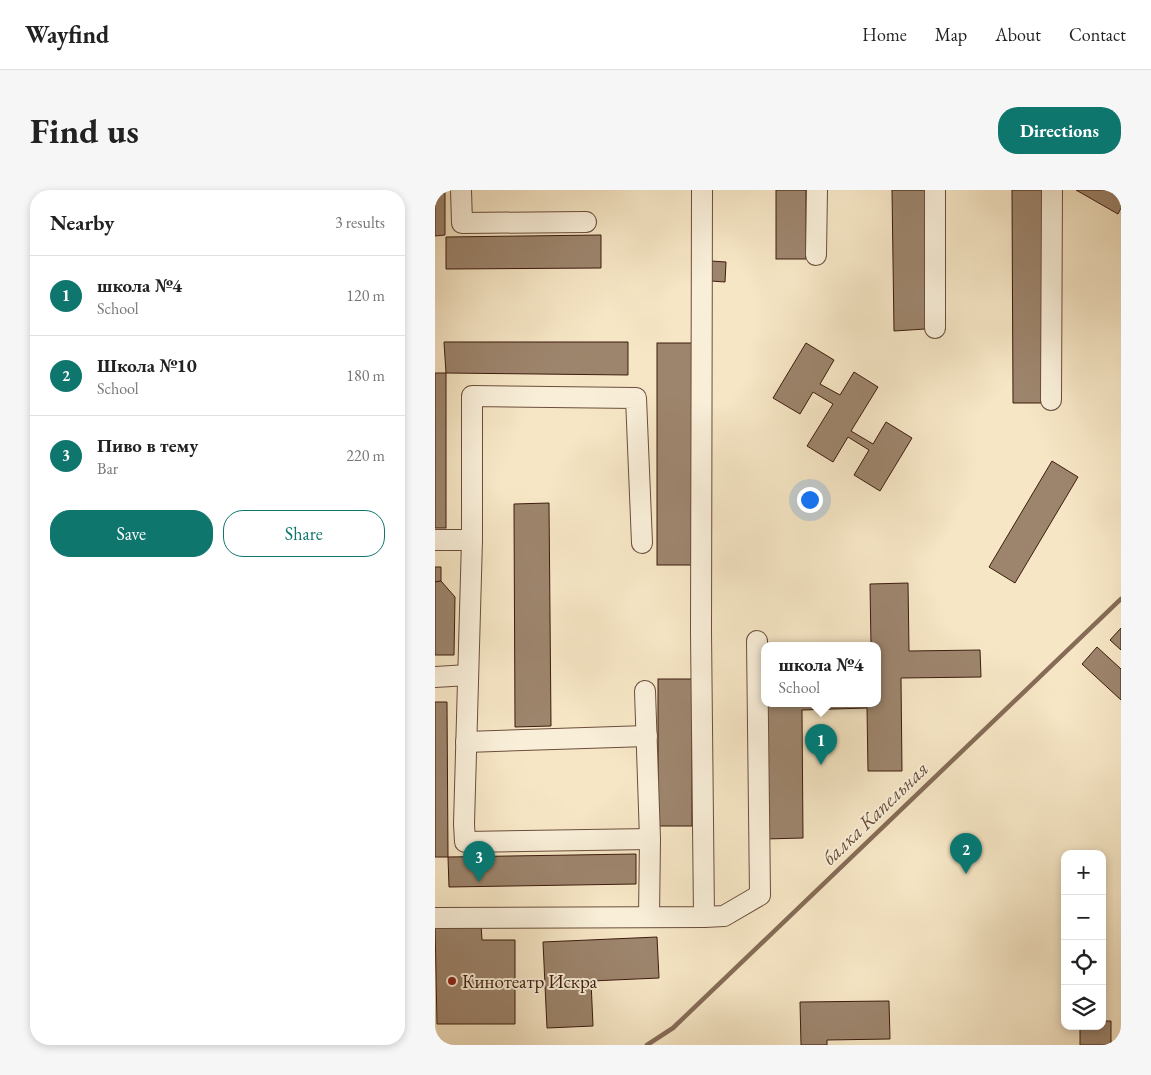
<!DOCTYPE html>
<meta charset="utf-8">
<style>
body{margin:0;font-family:"EB Garamond",serif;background:#f6f6f6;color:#222}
.controls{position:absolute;right:15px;bottom:15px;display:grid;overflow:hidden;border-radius:10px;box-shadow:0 2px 8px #0003}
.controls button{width:45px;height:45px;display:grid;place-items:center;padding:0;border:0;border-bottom:1px solid #e0e0e0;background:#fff;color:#222;font:25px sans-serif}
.you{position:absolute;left:374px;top:309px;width:18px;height:18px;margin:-12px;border:4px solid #fff;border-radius:50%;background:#1a73e8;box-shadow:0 0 0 8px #1a73e833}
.badge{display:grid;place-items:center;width:32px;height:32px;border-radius:50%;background:#0f766e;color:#fff;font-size:16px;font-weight:700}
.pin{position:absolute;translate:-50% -41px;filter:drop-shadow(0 1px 2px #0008)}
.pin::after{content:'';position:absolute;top:26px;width:18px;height:15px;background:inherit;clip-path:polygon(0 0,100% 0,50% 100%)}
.popup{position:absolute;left:326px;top:452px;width:120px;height:65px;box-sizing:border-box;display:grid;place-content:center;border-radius:10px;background:#fff;filter:drop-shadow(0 1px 4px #0005);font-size:16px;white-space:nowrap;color:#767676}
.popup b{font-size:19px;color:#222}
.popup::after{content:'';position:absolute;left:50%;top:100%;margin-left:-10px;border:10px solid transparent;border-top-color:#fff}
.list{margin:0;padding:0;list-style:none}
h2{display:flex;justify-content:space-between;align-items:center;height:65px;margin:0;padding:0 20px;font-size:21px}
h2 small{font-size:16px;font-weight:400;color:#767676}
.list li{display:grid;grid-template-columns:32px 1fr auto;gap:15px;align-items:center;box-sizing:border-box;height:80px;padding:0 20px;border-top:1px solid #e0e0e0}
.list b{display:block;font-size:19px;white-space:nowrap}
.list p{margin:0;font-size:16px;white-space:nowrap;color:#767676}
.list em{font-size:16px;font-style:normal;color:#767676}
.actions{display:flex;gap:10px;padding:15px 20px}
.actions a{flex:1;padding:11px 0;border:1px solid #0f766e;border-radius:20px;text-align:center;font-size:18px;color:#0f766e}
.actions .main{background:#0f766e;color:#fff}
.icon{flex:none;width:28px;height:28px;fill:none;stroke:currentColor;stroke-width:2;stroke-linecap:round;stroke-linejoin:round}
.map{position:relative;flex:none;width:686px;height:855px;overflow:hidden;border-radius:20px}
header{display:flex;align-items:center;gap:30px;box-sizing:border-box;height:70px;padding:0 25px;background:#fff;border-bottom:1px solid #e0e0e0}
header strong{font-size:24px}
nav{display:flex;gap:28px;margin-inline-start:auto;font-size:18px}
.intro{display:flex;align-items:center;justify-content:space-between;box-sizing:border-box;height:120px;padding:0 30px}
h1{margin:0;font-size:35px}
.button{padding:12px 22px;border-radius:20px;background:#0f766e;color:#fff;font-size:18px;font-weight:700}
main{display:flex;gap:30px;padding:0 30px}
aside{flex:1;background:#fff;border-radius:20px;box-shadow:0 2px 8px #0003}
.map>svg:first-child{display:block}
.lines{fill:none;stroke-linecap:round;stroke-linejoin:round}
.stream{stroke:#866c57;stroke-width:4.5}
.building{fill:#9d856d;stroke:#3d1c0e}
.minor-casing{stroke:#6b4e3c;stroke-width:22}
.minor{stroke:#f9efd9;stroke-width:20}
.poi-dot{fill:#8f2418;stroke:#f9efd9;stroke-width:2}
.labels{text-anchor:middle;stroke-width:4;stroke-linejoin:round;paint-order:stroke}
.poi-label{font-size:19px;fill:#3d1c0e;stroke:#f9efd9;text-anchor:start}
.water-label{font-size:20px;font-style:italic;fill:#684b38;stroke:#f9efd9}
</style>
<header>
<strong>Wayfind</strong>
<nav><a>Home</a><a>Map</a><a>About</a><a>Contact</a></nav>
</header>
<div class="intro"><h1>Find us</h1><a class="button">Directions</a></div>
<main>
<aside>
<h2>Nearby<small>3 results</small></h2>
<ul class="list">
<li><span class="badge">1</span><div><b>школа №4</b><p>School</p></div><em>120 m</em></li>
<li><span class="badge">2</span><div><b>Школа №10</b><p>School</p></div><em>180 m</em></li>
<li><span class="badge">3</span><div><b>Пиво в тему</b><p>Bar</p></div><em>220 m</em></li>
</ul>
<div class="actions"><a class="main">Save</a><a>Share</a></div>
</aside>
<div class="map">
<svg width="686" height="855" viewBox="0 0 686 855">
<rect width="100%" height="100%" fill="#f6e6c5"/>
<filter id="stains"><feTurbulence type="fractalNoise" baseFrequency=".004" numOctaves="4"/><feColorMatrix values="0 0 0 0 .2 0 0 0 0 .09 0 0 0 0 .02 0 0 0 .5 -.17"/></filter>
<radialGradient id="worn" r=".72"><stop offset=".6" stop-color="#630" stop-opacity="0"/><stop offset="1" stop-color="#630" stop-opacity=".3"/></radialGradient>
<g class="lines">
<path class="stream" d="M212,855l26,-17 448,-429"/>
</g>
<g class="building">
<path d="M0,0h10v45l-10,1z"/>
<rect x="341" y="0" width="30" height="69"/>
<path d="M457,0h33v139l-31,2z"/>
<path d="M577,0h31l1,213h-31z"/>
<path d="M641,0h40l5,3v15l-3,6z"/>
<path d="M166,45v33l-155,1v-32z"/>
<path d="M276,71l15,1 -1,20 -14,-1z"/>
<path d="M9,152h184v33l-182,-2z"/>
<rect x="222" y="153" width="35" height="222"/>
<path d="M371,153l28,17 -14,24 20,11 14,-23 24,15 -27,44 22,13 13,-22 26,16 -32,53 -26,-16 15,-25 -21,-13 -15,25 -26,-16 26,-42 -20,-12 -13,22 -27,-16z"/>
<rect x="0" y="183" width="11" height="155"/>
<path d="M617,271l26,16 -63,106 -26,-16z"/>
<path d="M114,313l2,223 -36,1 -1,-223z"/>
<path d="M0,377h6v14l-6,1z"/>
<path d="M6,391l14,16 -1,58h-19v-73z"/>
<path d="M473,393l1,68 71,-1 1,27 -80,1 1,93h-34l-1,-63 -65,2 1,128 -38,1v-135h112v-58h-6l-1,-62z"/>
<path d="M686,438v22l-11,-10z"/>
<path d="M662,457l24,22v31l-39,-36z"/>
<rect x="223" y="489" width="34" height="147"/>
<path d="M0,512h12l1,155h-13z"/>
<path d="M201,664v30l-187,3 -1,-30z"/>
<path d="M0,734h46l1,16h33v84h-78z"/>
<path d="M222,747l2,41 -68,3 2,45 -46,2 -4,-86z"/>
<path d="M454,811l1,38 -63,1v5h-26l-1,-43z"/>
<path d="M667,831h9v24h-31v-19h22z"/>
</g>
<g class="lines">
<defs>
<g id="minor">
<path d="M26,0l1,33 124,-1"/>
<path d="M500,0v138"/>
<path d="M381,65l1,-65"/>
<path d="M616,210l1,-210"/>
<path d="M0,350h37"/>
<path d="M207,353l-6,-145 -164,-2v144l-8,284 1,18 185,-3"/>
<path d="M0,487l33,-2"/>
<path d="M210,501l5,148 -1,77"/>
<path d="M31,552l181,-6"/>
<path d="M269,727l20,-1 36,-21 -3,-254"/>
<path d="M0,728l269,-1 -3,-285 1,-442"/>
</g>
</defs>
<use href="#minor" class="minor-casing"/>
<use href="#minor" class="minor"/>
</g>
<circle class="poi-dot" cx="17" cy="791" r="5"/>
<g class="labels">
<g class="poi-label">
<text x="27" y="798">Кинотеатр Искра</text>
</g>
<g class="water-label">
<text transform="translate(440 623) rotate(-44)" y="7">балка Капельная</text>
</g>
</g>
<rect width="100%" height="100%" filter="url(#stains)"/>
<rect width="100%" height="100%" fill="url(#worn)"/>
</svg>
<div class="controls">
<button>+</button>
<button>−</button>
<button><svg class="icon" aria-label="locate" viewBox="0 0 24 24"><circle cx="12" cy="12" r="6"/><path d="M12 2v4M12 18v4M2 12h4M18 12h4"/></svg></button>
<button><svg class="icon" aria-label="layers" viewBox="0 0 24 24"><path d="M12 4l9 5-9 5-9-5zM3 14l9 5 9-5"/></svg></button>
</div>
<div class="you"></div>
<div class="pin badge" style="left:386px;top:575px">1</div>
<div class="popup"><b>школа №4</b>School</div>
<div class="pin badge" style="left:531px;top:684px">2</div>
<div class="pin badge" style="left:44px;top:692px">3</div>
</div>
</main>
